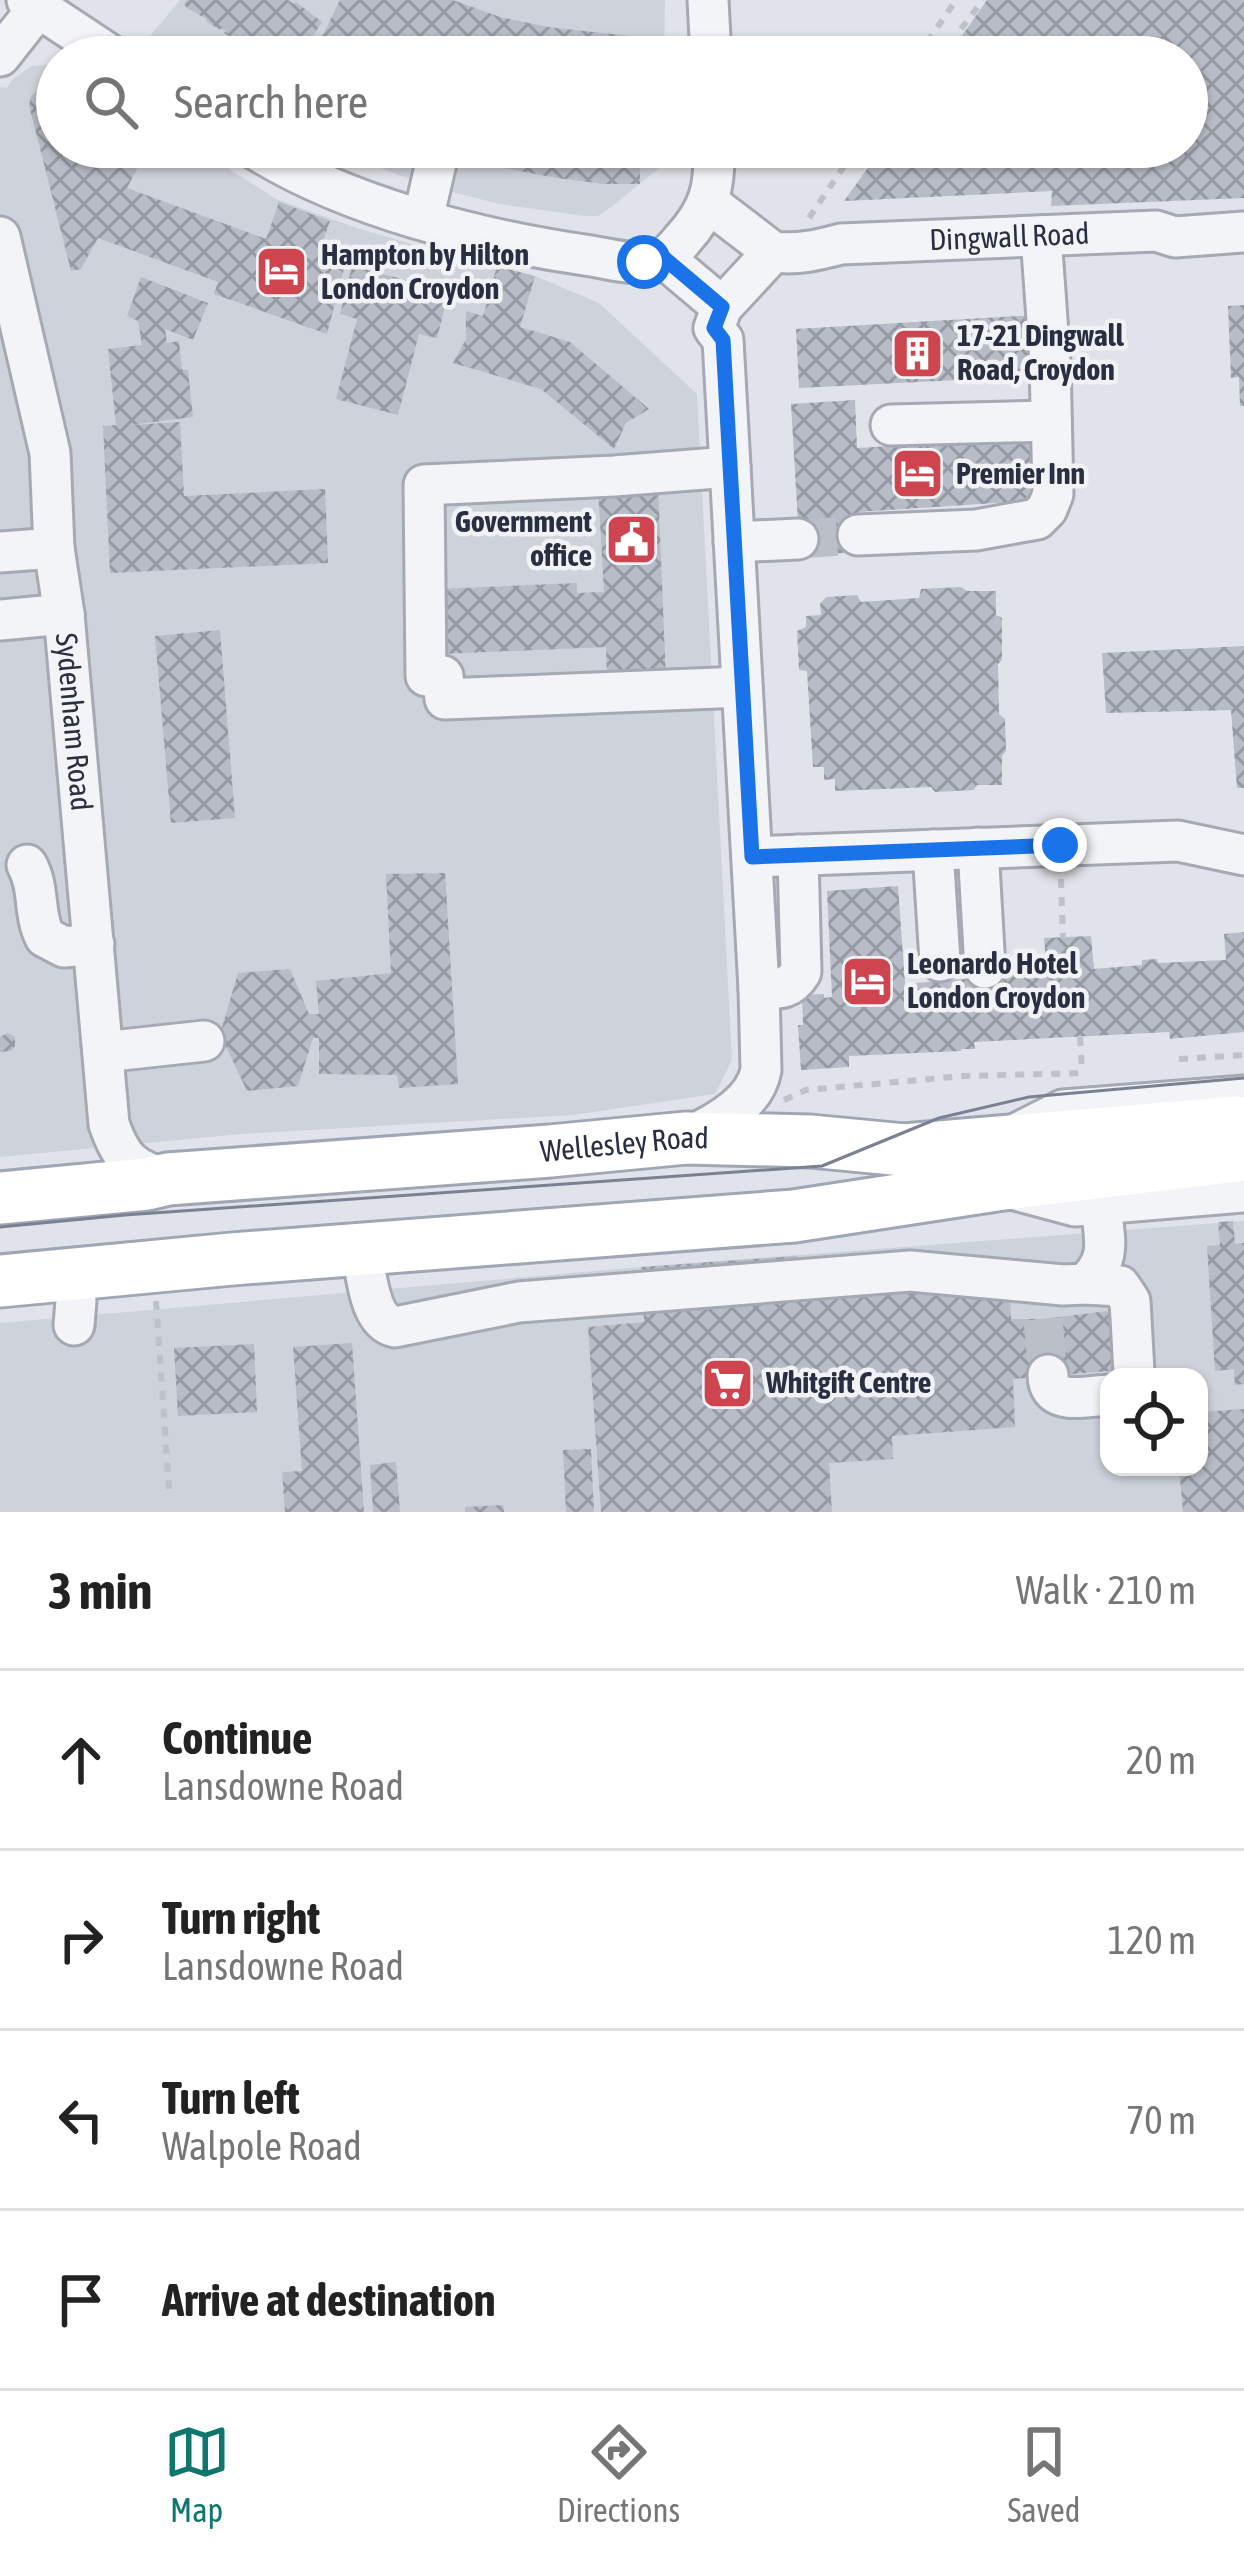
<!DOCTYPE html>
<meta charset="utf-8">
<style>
body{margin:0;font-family:"Asap Condensed",sans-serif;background:#f6f6f6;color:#222}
.controls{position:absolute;right:36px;bottom:36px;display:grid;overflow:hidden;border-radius:24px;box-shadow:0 3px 9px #0004}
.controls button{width:108px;height:108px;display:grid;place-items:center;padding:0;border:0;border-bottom:3px solid #e0e0e0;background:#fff;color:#222;font:60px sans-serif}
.stop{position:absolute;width:36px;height:36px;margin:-27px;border:9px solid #1a73e8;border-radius:50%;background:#fff}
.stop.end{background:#1a73e8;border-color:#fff;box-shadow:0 3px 12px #0008}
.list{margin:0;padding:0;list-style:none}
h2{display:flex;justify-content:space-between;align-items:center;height:156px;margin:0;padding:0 48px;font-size:51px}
h2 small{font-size:39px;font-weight:400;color:#767676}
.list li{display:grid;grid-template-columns:78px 1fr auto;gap:36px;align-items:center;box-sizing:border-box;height:180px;padding:0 48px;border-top:3px solid #e0e0e0}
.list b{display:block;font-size:45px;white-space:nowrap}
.list p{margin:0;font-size:39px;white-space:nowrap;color:#767676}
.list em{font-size:39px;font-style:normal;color:#767676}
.icon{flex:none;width:66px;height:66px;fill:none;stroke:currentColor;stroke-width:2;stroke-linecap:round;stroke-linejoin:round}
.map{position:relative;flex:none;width:1244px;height:1512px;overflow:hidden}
.search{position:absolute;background:#fff;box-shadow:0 3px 9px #0004;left:36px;right:36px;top:36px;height:132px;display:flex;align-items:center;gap:30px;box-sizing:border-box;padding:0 42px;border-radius:66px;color:#767676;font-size:45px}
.sheet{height:876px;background:#fff}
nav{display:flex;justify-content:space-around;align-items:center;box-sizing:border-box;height:168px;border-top:3px solid #e0e0e0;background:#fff;font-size:33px;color:#767676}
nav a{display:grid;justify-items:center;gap:6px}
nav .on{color:#0f766e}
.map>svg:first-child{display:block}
.built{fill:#ced2db;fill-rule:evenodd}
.building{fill:url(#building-cross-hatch)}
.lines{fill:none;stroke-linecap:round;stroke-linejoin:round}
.minor-tunnel{stroke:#bbbfc7;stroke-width:39;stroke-dasharray:39 20;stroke-linecap:butt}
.minor-casing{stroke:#a5a9b3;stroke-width:45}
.major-casing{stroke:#9fa6b5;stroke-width:57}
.path{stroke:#bec1c7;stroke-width:6;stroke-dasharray:9 9;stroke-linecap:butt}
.minor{stroke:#f3f4f7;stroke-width:39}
.major{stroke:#fff;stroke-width:51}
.tram{stroke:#7a8193;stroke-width:3}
.route{stroke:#1a73e8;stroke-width:15}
.labels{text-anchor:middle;stroke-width:9;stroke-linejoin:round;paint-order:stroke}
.street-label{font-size:30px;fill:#292f40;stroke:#f0f2f6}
.poi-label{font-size:30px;font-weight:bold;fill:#292f40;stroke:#f0f2f6;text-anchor:start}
</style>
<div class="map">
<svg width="1244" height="1512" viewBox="0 0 1244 1512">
<defs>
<pattern id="building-cross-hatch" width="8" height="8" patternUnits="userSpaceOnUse" patternTransform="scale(3)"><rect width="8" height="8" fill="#b7bcc6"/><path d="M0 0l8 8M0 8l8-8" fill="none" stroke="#9599a2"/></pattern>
</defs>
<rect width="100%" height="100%" fill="#e0e3e9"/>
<g class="built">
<path d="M180,0h485l-1,57h-495l-24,-15z"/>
<path d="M57,64v83h138l81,52 81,29 92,27 86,21 64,27 98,91 35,666 -17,34 -142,21 -332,19 -241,23v-1070l7,1 5,-8 20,-14z"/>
<path d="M325,147h338v18l-52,42 -13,9h-13l-86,-12 -46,-12 -52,-16z"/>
<path d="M1244,1221v291h-1244v-189l641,-56zM1109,1377h90v90h-90z"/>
</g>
<g class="building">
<path d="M187,0h101l6,4 2,-2 26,20 -23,35h-37l1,-2 -5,-4 -2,3 -12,-9 1,-2 -5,-3 -1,2 -15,-9 2,-2 -5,-3 -1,2 -14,-9 1,-2 -20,-11 -3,-4z"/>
<path d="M340,0h113l47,17 48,10 100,11 -2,19h-334z"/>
<path d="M987,0h257v198l-193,8 1,-15 -208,10 39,-54h304v-90h-240z"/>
<path d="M36,92h7l14,8v47h61l14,9 7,9 -12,23 139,51 13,-37 51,19 -11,31 27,9 -19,73 -113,-40 4,-12 -120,-44 -17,31 -10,2 -42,-166 2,-9z"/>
<path d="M433,147h207v37h-36l-47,-6 -58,-11z"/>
<path d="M352,266l97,25 -12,47 -18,-4 -21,81 -62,-16 21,-80 -17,-5z"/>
<path d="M497,266l38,10 -15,51 50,15 79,67 -23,14 -12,26 -73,-60 -88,-26 13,-24v-28l17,5z"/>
<path d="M141,277l67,26 -15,37 -28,-11 2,14 12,-2 3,29h6l5,47 -63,8 50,-3 4,74 141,-7 3,74 -218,10 -7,-147 13,-1 -8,-76 34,-4 -4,-24 -11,-5z"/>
<path d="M1244,305v101h-4l-1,-29 -8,1 -3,-72z"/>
<path d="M1037,315l3,61 -241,12 -3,-59z"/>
<path d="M855,400l2,48 180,-10 5,62 -184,12v40l-58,4 -9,-152z"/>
<path d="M658,485l8,195 -59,2 -1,-35 -166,7v-10l7,-1 -2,-47h-6l-1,-7 139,-6v10l27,-1 -6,-105z"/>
<path d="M961,587l6,4h29v24l6,3v42l-4,4 1,50 6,5 1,32 -4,5v29h-25l-3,5 -39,2 -4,-5 -96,4v-12l-11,1v-13h-11l-6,-96 -8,-1 -2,-39 9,-4v-11l15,-1 -1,-11 6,-7 31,-2 4,7 58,-4 2,-9z"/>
<path d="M220,630l15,188 -64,5 -16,-187z"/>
<path d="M1244,646v142h-7l-6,-78 -125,3 -4,-60z"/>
<path d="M445,873l13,211 -59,4 -2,-13 -78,-1v-36h-6l-15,48 -51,5 -27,-57 18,-61 52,-4 19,45h10l-3,-33 75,-8 -5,-99z"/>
<path d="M898,886l7,98 142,-12 -3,-34 47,-2 3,33 48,-4v-5l15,-1 1,4 68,-3 -2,-26 20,-2v100l-74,7 -1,-7 -195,10 1,7h-14v2l-112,5v11l-48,3 -3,-45h5l-1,-30 22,-1v4l8,-1 -5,-106z"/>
<path d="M8,1033l7,4v9l-4,5 -11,1v-15z"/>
<path d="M1233,1221l2,23 9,-1v141l-9,1 -1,-16 -19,2 -8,-125 13,-1 -2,-23z"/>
<path d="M797,1256l4,41 117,-9 92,7 1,24h32l73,-9 5,60 -108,9 2,48 -123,9 1,23 -64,4 3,49h-231l-13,-185 56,-5 -3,-55z"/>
<path d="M352,1343l12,169h-79l-3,-40 20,-1 -9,-124z"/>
<path d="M254,1344l3,68 -79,4 -4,-68z"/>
<path d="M1244,1409v103h-61l-4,-45h20v-55z"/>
<path d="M591,1449l3,63h-28l-3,-62z"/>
<path d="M396,1462l4,50h-27l-3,-47z"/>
<path d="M503,1505l1,7h-39v-5z"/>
</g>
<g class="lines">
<g class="minor-tunnel">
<path d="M798,539l60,-4"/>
<path d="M1043,1319l5,56"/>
</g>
<defs>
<g id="minor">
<path d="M27,0l86,57"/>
<path d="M708,0l3,57"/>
<path d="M0,56l38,-48"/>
<path d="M252,147c94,60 228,93 339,109 20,3 53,13 72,2 8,-4 14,-12 20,-19 27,-30 32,-52 31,-92"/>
<path id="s1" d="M709,203l64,49c25,3 45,-2 68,-8l315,-13 19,6 69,-5"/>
<path d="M423,219l16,-69"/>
<path id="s2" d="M0,237l50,216 4,95 10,66 45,510c12,35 23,46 59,55"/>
<path d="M664,258l58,49"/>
<path d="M891,425l160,-4"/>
<path d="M730,467l-116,9 -190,9 2,191h17l2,23 297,-12"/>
<path d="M858,535l118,-5 61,-11 10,-10 6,-15 -3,-133 -9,-125"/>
<path d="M734,542l64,-3"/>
<path d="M0,552l54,-4"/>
<path d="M0,620l64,-6"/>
<path d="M978,848l7,120"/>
<path d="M933,850l7,111"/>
<path d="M752,857l426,-16 66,14"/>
<path d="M27,865c13,23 6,49 18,72l19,10 30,-3"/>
<path d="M759,989c20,0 31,1 42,-17l-3,-117"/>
<path d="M103,1052l101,-11"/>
<path d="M1014,1135l49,-25 181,-14"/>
<path d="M686,1138c29,-13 69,-34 75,-68l-2,-81 -36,-649 -9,-12 8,-21 51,-55"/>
<path d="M1012,1189l63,17 169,-14"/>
<path d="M361,1249c6,24 7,72 34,78l124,-25 391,-31 153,14 22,-1c28,-26 19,-44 16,-79"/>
<path d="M1085,1284l35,2 10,15 4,71 -2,5"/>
<path d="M74,1325l2,-24 -2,-26"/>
<path d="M1048,1375c0,32 38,21 61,20"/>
</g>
<g id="major">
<path id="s3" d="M0,1198l147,-14 21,-5 382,-28 136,-13 124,3 94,9 333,-28"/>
<path d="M0,1281l232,-22 562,-43 202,-31 248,-30"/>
</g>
</defs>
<use href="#minor" class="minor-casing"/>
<use href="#major" class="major-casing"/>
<g class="path">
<path d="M961,29l22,-29"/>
<path d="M917,57l39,-57"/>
<path d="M809,218l48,-71"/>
<path d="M1061,879l2,58"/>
<path d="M1080,1037l2,34"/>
<path d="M1179,1059l65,-4"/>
<path d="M784,1100l22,-10 158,-14 122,-3"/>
<path d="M156,1301l13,188"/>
</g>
<use href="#minor" class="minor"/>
<use href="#major" class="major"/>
<path class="tram" d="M0,1227l125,-12 697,-49 117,-48 90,-21 215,-19"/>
</g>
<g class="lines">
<path class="route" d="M644,262l20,-4 58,49 -8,21 9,12 29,517 308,-12"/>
</g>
<defs>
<symbol id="hotel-square" viewBox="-11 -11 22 22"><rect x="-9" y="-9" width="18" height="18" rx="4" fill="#ce454f" stroke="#f0f2f6"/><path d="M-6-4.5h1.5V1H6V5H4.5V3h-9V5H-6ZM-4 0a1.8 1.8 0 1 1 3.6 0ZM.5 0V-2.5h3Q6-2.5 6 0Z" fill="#fff"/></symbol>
<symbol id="building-square" viewBox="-11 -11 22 22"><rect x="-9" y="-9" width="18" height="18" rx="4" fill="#ce454f" stroke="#f0f2f6"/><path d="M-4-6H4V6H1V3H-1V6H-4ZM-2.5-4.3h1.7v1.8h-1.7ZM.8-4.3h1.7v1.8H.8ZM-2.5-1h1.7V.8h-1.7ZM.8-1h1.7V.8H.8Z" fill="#fff"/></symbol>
<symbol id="civic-square" viewBox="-11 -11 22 22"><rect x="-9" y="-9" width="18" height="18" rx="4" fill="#ce454f" stroke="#f0f2f6"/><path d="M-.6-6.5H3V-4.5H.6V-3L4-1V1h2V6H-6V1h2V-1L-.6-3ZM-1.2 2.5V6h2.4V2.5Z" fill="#fff"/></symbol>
<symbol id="supermarket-square" viewBox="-11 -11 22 22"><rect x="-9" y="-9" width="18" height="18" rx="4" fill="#ce454f" stroke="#f0f2f6"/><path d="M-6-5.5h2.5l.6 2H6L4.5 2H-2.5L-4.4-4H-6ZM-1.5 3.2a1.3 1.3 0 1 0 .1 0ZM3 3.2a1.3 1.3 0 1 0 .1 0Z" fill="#fff"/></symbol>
</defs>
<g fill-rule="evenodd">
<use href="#hotel-square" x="252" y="242" width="59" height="59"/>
<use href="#building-square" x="888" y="324" width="59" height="59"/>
<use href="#hotel-square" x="888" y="444" width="59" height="59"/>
<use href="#civic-square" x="602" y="510" width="59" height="59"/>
<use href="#hotel-square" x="838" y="952" width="59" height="59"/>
<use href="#supermarket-square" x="698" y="1354" width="59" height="59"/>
</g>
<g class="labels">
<g class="street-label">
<text dy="10" stroke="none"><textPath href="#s1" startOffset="318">Dingwall Road</textPath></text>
<text dy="10" stroke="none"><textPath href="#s2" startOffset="492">Sydenham Road</textPath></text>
<text dy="10" stroke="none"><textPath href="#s3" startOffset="627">Wellesley Road</textPath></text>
</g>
<g class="poi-label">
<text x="321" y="265">Hampton by Hilton<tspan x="321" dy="34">London Croydon</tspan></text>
<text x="957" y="346">17-21 Dingwall<tspan x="957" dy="34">Road, Croydon</tspan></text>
<text x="956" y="484">Premier Inn</text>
<text x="592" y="532" text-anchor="end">Government<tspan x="592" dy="34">office</tspan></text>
<text x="907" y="974">Leonardo Hotel<tspan x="907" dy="34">London Croydon</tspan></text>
<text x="766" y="1393">Whitgift Centre</text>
</g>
</g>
</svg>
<div class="controls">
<button><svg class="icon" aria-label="locate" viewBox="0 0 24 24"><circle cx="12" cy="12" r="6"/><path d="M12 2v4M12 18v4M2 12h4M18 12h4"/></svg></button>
</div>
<div class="stop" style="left:644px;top:262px"></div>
<div class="stop end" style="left:1060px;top:845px"></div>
<div class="search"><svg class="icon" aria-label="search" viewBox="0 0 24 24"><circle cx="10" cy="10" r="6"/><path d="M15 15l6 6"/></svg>Search here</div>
</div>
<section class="sheet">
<h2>3 min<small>Walk · 210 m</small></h2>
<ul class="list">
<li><svg class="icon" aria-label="ahead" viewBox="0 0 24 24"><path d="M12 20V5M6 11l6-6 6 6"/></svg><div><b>Continue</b><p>Lansdowne Road</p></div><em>20 m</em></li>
<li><svg class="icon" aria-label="right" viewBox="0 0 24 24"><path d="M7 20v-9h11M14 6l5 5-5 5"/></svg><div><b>Turn right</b><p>Lansdowne Road</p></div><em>120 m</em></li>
<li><svg class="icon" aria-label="left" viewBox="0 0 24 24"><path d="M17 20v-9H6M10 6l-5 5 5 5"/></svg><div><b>Turn left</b><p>Walpole Road</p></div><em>70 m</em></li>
<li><svg class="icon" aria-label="arrive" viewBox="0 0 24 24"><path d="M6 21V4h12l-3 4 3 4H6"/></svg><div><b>Arrive at destination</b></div></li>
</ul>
</section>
<nav>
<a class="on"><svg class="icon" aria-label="map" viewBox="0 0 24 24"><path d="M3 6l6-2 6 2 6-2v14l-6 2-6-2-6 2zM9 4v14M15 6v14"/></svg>Map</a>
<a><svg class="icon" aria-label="directions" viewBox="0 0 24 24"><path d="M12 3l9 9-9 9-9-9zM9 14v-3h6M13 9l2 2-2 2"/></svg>Directions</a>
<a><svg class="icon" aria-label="saved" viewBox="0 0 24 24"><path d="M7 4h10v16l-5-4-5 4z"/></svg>Saved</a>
</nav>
